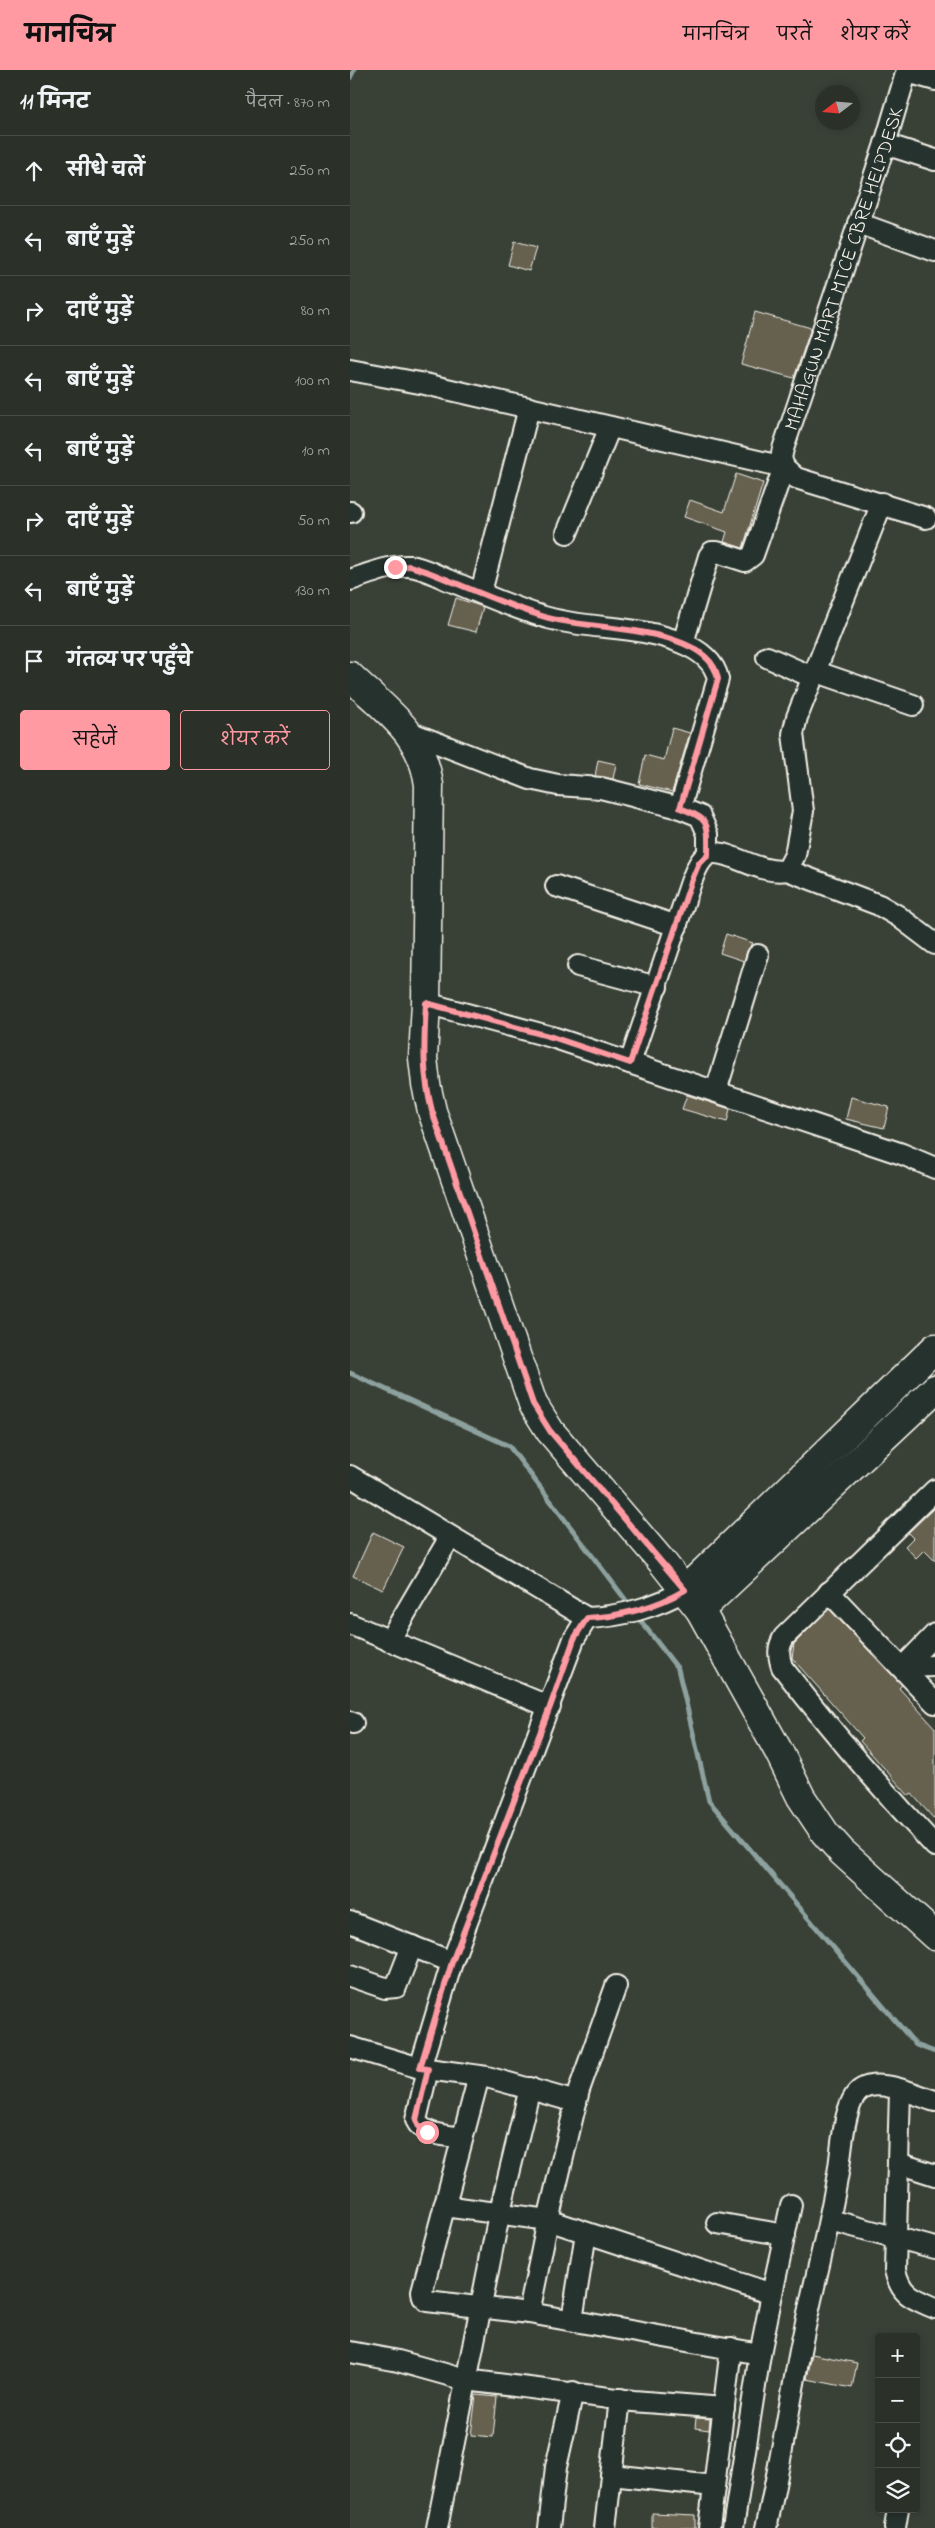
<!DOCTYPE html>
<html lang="hi">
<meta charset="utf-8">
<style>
body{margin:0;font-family:"Indie Flower","Playpen Sans Deva",sans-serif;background:#373d35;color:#f1f3f6}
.controls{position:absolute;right:15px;bottom:15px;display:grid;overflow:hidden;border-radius:5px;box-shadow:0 2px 8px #0003}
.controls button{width:45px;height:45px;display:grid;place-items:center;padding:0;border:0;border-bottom:1px solid #474c46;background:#2b3129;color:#f1f3f6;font:25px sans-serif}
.compass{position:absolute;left:465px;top:15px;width:45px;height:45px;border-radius:50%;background:#2b3129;box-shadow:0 2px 8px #0003;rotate:254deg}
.stop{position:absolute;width:15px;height:15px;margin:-11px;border:4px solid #ff9aa2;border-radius:50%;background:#fff}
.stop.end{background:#ff9aa2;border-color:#fff;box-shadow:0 1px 5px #0008}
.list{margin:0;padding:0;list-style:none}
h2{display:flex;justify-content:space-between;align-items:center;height:65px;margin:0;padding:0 20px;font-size:21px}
h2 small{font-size:16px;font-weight:400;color:#a6a9a8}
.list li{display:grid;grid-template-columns:32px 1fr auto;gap:15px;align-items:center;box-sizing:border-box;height:70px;padding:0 20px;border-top:1px solid #474c46}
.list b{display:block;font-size:19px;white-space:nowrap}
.list em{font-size:16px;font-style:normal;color:#a6a9a8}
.actions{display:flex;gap:10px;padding:15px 20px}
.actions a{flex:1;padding:11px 0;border:1px solid #ff9aa2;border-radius:5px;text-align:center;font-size:18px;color:#ff9aa2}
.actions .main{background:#ff9aa2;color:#111}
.icon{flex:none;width:28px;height:28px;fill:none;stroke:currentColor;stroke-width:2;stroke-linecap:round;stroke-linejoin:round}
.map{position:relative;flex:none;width:585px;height:2458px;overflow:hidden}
header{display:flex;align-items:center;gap:30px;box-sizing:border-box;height:70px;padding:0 25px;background:#ff9aa2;color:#111}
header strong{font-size:24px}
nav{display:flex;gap:28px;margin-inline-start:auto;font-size:18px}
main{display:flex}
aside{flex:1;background:#2b3129}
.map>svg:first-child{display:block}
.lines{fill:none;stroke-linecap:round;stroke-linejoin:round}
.stream{stroke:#8da29f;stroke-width:5}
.building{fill:#66614f;stroke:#f4f1e8}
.street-casing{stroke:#f4f1e8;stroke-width:24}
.secondary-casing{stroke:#f4f1e8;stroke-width:31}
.street{stroke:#26332d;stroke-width:20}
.secondary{stroke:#26332d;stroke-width:28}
.route{stroke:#ff9aa2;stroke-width:6}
.labels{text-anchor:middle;stroke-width:4;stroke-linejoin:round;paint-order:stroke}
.street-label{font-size:20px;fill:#f4f1e8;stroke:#26332d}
</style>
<header>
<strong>मानचित्र</strong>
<nav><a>मानचित्र</a><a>परतें</a><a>शेयर करें</a></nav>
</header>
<main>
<aside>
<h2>11 मिनट<small>पैदल · 870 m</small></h2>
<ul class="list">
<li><svg class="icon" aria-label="ahead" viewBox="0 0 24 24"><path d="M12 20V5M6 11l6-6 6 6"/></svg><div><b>सीधे चलें</b></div><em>250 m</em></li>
<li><svg class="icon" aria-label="left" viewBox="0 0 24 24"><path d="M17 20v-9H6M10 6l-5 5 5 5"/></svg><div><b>बाएँ मुड़ें</b></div><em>250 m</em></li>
<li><svg class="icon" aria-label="right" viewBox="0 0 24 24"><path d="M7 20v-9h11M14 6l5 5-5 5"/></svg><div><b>दाएँ मुड़ें</b></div><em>80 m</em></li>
<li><svg class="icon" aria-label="left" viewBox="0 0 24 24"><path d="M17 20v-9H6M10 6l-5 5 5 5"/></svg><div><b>बाएँ मुड़ें</b></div><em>100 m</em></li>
<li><svg class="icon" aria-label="left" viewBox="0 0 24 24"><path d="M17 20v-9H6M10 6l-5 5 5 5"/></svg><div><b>बाएँ मुड़ें</b></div><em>10 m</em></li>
<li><svg class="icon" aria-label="right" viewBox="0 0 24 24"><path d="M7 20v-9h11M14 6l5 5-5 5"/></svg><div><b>दाएँ मुड़ें</b></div><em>50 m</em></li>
<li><svg class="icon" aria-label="left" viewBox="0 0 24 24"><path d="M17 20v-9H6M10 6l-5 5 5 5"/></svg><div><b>बाएँ मुड़ें</b></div><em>130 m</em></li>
<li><svg class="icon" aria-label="arrive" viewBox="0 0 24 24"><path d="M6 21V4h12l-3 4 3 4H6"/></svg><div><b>गंतव्य पर पहुँचे</b></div></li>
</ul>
<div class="actions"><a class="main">सहेजें</a><a>शेयर करें</a></div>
</aside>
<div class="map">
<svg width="585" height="2458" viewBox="0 0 585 2458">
<rect width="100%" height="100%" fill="#394137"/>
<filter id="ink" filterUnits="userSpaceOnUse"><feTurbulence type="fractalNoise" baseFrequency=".02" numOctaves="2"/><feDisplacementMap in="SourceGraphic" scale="10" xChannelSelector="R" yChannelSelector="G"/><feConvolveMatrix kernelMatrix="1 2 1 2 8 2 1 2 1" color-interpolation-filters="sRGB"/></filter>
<g filter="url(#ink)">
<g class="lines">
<g class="stream">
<path d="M0,8l4,-8"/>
<path d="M0,1303l159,73 122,161"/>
<path d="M287,1546l41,53 31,132 207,244 19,7"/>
</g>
</g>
<g class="building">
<path d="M164,172l22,6 -7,23 -21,-6z"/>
<path d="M405,242l56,16 -17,50 -53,-14z"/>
<path d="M386,404l27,9 -20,65 -19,-6 3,-10 -43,-15 6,-17 34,12z"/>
<path d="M106,528l27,9 -7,25 -28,-7z"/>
<path d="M322,658l18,5 -18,59 -33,-8 6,-29 19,5z"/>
<path d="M248,690l18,4 -3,15 -18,-3z"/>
<path d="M376,864l27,9 -6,8 -3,10 -24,-8z"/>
<path d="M337,1025l43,14 -3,13 -45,-13z"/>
<path d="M501,1027l38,10 -5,21 -38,-9z"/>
<path d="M585,1437v54l-11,-11 -8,8 -11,-12 8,-8 -5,-5z"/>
<path d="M23,1462l31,15 -21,43 -30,-14z"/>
<path d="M479,1539l73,76 -3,3 36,40v92l-23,-26 -3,2 -49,-55 3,-3 -71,-80 2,-14z"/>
<path d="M462,2284l45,9 -5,25 -45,-9z"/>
<path d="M126,2325l21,2 -4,40 -22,-2z"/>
<path d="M346,2348l14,1 -1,11 -14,-2z"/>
<path d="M302,2443l43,2v13h-43z"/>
</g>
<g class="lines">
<defs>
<g id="street">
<path d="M557,2l28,8"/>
<path d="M535,74l50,16"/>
<path d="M508,153l77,28"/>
<path d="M0,300l75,14 359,83 12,11 130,40"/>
<path id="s1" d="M434,397l-3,-9 2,-9 102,-305 22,-74"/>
<path d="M0,442h1"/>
<path d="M217,463l43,-106"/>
<path d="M0,510c19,-6 39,-15 59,-14 13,1 27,9 39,14 33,13 66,29 100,38 44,12 92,7 134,25 17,7 33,19 36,36l-38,129"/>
<path d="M131,522l48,-184"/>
<path d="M333,573l26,-87 3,-4h5l28,9 8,-6 31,-88"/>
<path d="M417,587l45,20"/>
<path d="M464,601l99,34"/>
<path d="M59,662l121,47 28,6 43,3 79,20 20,8 8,18v21"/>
<path d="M437,800l92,35 19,11 37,28"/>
<path d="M206,816l121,40"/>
<path d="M228,896l79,21"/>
<path d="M76,933l126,34 350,117 33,14"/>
<path d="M280,993l61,-181c4,-9 7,-21 16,-27 17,-10 51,21 80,15l8,-15 8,-44 -10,-77 4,-17 85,-214"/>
<path d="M366,1021l42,-136"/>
<path d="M0,1406l237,142c32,-1 70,-11 98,-28"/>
<path d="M585,1420l-151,147c-6,10 -6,18 -2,30 48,62 99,122 153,179"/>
<path d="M479,1522l106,111"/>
<path d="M0,1554l200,83"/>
<path d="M39,1571l61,-104"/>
<path d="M553,1597l32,-33"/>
<path d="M553,1597l32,-1"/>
<path d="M0,1652l3,1"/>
<path d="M0,1852l102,40"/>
<path d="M0,1906l35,12 11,-1 16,-41"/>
<path d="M0,1977l70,21 67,9 89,25"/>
<path d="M70,1998l32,-106 122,-323 13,-21"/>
<path d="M78,1999l-12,51c7,16 31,15 46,18"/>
<path d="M129,2006l-57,215 1,6 4,4 102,12 231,41"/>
<path d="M550,2021l-5,179c6,26 17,28 40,38"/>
<path d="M548,2093l37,12"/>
<path d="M94,2136l104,14 224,74 -12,60 -27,174"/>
<path d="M480,2150l105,28"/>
<path d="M367,2153l68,12"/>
<path d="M422,2224l19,-89"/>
<path d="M179,2243l19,-93 31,-130 37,-104"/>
<path d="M222,2250l14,-87"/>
<path d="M0,2282l48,9 68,19 167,21 91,7"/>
<path d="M261,2405l103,11"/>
<path d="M87,2458l62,-313 31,-127"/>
<path d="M199,2458l7,-61 17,-75"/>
<path d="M255,2458l15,-129"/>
<path d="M359,2458l22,-180"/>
<path d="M416,2458c13,-57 22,-114 33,-172 12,-63 30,-125 40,-189 3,-20 5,-68 23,-78 18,-11 54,6 73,12"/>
<path d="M545,2458l3,-19"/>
</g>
<g id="secondary">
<path d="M0,606c36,35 72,56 79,109l-3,218 -3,55 3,26 6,27 101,293 17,27 113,132 37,47 79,142 22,45 24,36 17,19 93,84"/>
<path d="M335,1520l250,-242"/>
<path d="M350,1540l235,-221"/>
</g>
</defs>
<use href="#street" class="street-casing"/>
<use href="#secondary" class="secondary-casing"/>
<use href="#street" class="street"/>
<use href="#secondary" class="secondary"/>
</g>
</g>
<g class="lines" filter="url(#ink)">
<path class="route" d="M45,497l15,-1 18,6c39,15 77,33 117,45 42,14 164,7 173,62l-38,129c31,11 28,16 28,47l-9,8 -8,19 -61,181 -78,-26 -126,-34c-2,41 -4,68 6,108l101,293 17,27 135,159c-28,17 -66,27 -98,28l-13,21 -24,68 -98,255 -32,106 8,1 -12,51 3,7 8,5"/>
</g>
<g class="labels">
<g class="street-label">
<text dy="7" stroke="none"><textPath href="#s1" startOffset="209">MAHAGUN MART MTCE CBRE HELPDESK</textPath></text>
</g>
</g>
</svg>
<div class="controls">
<button>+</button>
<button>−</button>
<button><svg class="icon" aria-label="locate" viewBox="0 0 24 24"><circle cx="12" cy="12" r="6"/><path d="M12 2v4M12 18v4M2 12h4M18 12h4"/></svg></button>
<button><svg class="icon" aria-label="layers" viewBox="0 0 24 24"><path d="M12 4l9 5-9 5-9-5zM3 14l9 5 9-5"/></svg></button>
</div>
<svg class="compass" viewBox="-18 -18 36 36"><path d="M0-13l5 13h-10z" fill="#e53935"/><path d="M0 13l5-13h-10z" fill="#a6a9a8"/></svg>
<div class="stop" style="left:77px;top:2062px"></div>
<div class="stop end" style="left:45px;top:497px"></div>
</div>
</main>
